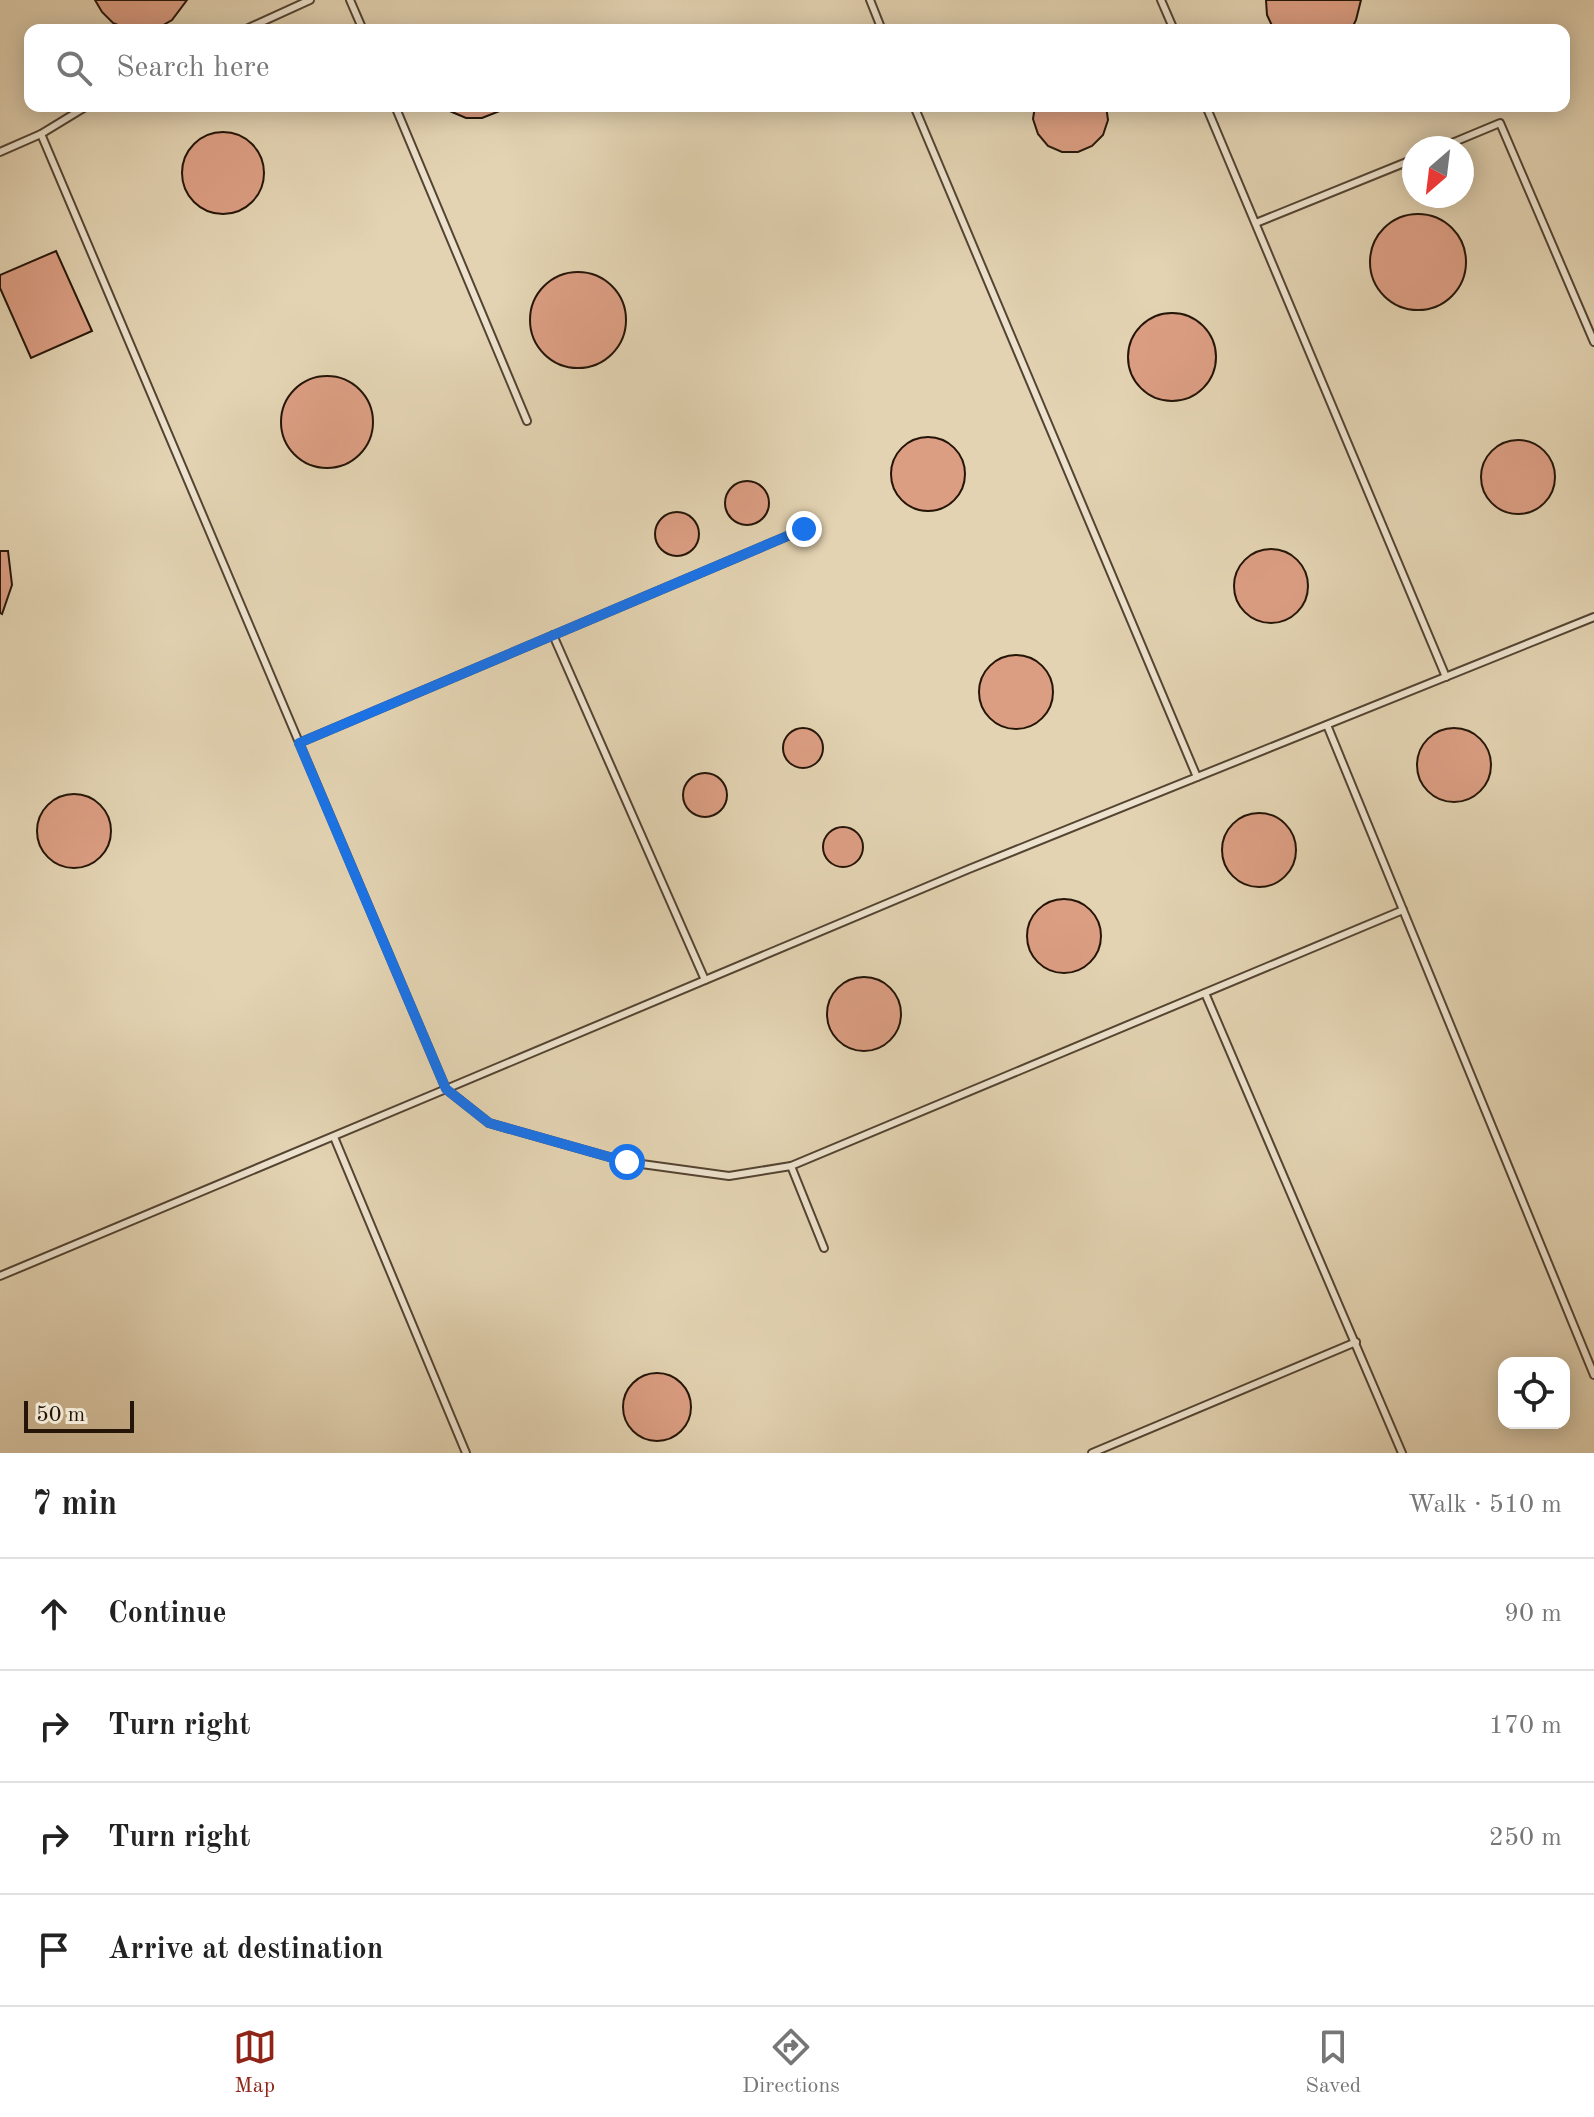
<!DOCTYPE html>
<meta charset="utf-8">
<style>
body{margin:0;font-family:"Old Standard TT",serif;background:#f6f6f6;color:#222}
.controls{position:absolute;right:24px;bottom:24px;display:grid;overflow:hidden;border-radius:16px;box-shadow:0 4px 20px #0003}
.controls button{width:72px;height:72px;display:grid;place-items:center;padding:0;border:0;border-bottom:2px solid #e0e0e0;background:#fff;color:#222;font:40px sans-serif}
.compass{position:absolute;left:1402px;top:136px;width:72px;height:72px;border-radius:50%;background:#fff;box-shadow:0 4px 20px #0003;rotate:208deg}
.scale{position:absolute;left:24px;bottom:20px;width:110px;box-sizing:border-box;padding-left:8px;border:4px solid #241508;border-top:0;font-size:22px;line-height:28px;white-space:nowrap;color:#241508;-webkit-text-stroke:6px #ede2cd;paint-order:stroke}
.stop{position:absolute;width:24px;height:24px;margin:-18px;border:6px solid #1a73e8;border-radius:50%;background:#fff}
.stop.end{background:#1a73e8;border-color:#fff;box-shadow:0 2px 8px #0008}
.list{margin:0;padding:0;list-style:none}
h2{display:flex;justify-content:space-between;align-items:center;height:104px;margin:0;padding:0 32px;font-size:34px}
h2 small{font-size:26px;font-weight:400;color:#767676}
.list li{display:grid;grid-template-columns:52px 1fr auto;gap:24px;align-items:center;box-sizing:border-box;height:112px;padding:0 32px;border-top:2px solid #e0e0e0}
.list b{display:block;font-size:30px;white-space:nowrap}
.list em{font-size:26px;font-style:normal;color:#767676}
.icon{flex:none;width:44px;height:44px;fill:none;stroke:currentColor;stroke-width:2;stroke-linecap:round;stroke-linejoin:round}
.map{position:relative;flex:none;width:1594px;height:1453px;overflow:hidden}
.search{position:absolute;background:#fff;box-shadow:0 4px 20px #0003;left:24px;right:24px;top:24px;height:88px;display:flex;align-items:center;gap:20px;box-sizing:border-box;padding:0 28px;border-radius:16px;color:#767676;font-size:30px}
.sheet{height:552px;background:#fff}
nav{display:flex;justify-content:space-around;align-items:center;box-sizing:border-box;height:112px;border-top:2px solid #e0e0e0;background:#fff;font-size:22px;color:#767676}
nav a{display:grid;justify-items:center;gap:4px}
nav .on{color:#8f2418}
.map>svg:first-child{display:block}
.building{fill:#dc9e83;stroke:#241508;stroke-width:2}
.lines{fill:none;stroke-linecap:round;stroke-linejoin:round}
.service-casing{stroke:#544432;stroke-width:10}
.service{stroke:#ede2cd;stroke-width:6}
.route{stroke:#1a73e8;stroke-width:10}
</style>
<div class="map">
<svg width="1594" height="1453" viewBox="0 0 1594 1453">
<rect width="100%" height="100%" fill="#e3d3b2"/>
<filter id="stains"><feTurbulence type="fractalNoise" baseFrequency=".0025" numOctaves="4"/><feColorMatrix values="0 0 0 0 .2 0 0 0 0 .09 0 0 0 0 .02 0 0 0 .5 -.17"/></filter>
<radialGradient id="worn" r=".72"><stop offset=".6" stop-color="#630" stop-opacity="0"/><stop offset="1" stop-color="#630" stop-opacity=".3"/></radialGradient>
<g class="building">
<path d="M95,0h92l-15,20 -14,8 -12,2 -18,-1 -15,-6 -11,-11z"/>
<path d="M1266,0h95l-5,20 -5,10h-77l-7,-15z"/>
<path d="M438,106h71l1,1 -28,11h-16z"/>
<path d="M1035,106h71l2,14 -5,15 -11,11 -14,6h-16l-14,-6 -10,-12 -5,-15z"/>
<circle cx="223" cy="173" r="41"/>
<circle cx="1418" cy="262" r="48"/>
<path d="M56,251l36,80 -61,27 -31,-70v-13z"/>
<circle cx="578" cy="320" r="48"/>
<circle cx="1172" cy="357" r="44"/>
<circle cx="327" cy="422" r="46"/>
<circle cx="928" cy="474" r="37"/>
<circle cx="1518" cy="477" r="37"/>
<circle cx="747" cy="503" r="22"/>
<circle cx="677" cy="534" r="22"/>
<circle cx="1271" cy="586" r="37"/>
<path d="M0,551h8l4,34 -10,29 -2,-1z"/>
<circle cx="1016" cy="692" r="37"/>
<circle cx="803" cy="748" r="20"/>
<circle cx="1454" cy="765" r="37"/>
<circle cx="705" cy="795" r="22"/>
<circle cx="74" cy="831" r="37"/>
<circle cx="1259" cy="850" r="37"/>
<circle cx="843" cy="847" r="20"/>
<circle cx="1064" cy="936" r="37"/>
<circle cx="864" cy="1014" r="37"/>
<circle cx="657" cy="1407" r="34"/>
</g>
<g class="lines">
<defs>
<g id="service">
<path d="M350,0l13,30"/>
<path d="M870,0l12,30"/>
<path d="M1161,0l13,30"/>
<path d="M244,30l66,-30"/>
<path d="M395,106l132,315"/>
<path d="M914,106l283,671"/>
<path d="M1206,106l240,571"/>
<path d="M41,134l405,955 523,-220 625,-252"/>
<path d="M1440,148l60,-25 94,219"/>
<path d="M0,152l41,-18 46,-28"/>
<path d="M1256,223l158,-64"/>
<path d="M553,635l152,345"/>
<path d="M1327,725l267,650"/>
<path d="M299,743l505,-214"/>
<path d="M1205,993l197,460"/>
<path d="M334,1137l132,316"/>
<path d="M791,1166l33,82"/>
<path d="M0,1276l446,-187 43,34 138,39 102,14 62,-10 612,-256"/>
<path d="M1092,1453l264,-111"/>
</g>
</defs>
<use href="#service" class="service-casing"/>
<use href="#service" class="service"/>
</g>
<g class="lines">
<path class="route" d="M627,1162l-138,-39 -43,-34 -147,-346 505,-214"/>
</g>
<rect width="100%" height="100%" filter="url(#stains)"/>
<rect width="100%" height="100%" fill="url(#worn)"/>
</svg>
<div class="controls">
<button><svg class="icon" aria-label="locate" viewBox="0 0 24 24"><circle cx="12" cy="12" r="6"/><path d="M12 2v4M12 18v4M2 12h4M18 12h4"/></svg></button>
</div>
<svg class="compass" viewBox="-18 -18 36 36"><path d="M0-13l5 13h-10z" fill="#e53935"/><path d="M0 13l5-13h-10z" fill="#767676"/></svg>
<div class="scale">50 m</div>
<div class="stop" style="left:627px;top:1162px"></div>
<div class="stop end" style="left:804px;top:529px"></div>
<div class="search"><svg class="icon" aria-label="search" viewBox="0 0 24 24"><circle cx="10" cy="10" r="6"/><path d="M15 15l6 6"/></svg>Search here</div>
</div>
<section class="sheet">
<h2>7 min<small>Walk · 510 m</small></h2>
<ul class="list">
<li><svg class="icon" aria-label="ahead" viewBox="0 0 24 24"><path d="M12 20V5M6 11l6-6 6 6"/></svg><div><b>Continue</b></div><em>90 m</em></li>
<li><svg class="icon" aria-label="right" viewBox="0 0 24 24"><path d="M7 20v-9h11M14 6l5 5-5 5"/></svg><div><b>Turn right</b></div><em>170 m</em></li>
<li><svg class="icon" aria-label="right" viewBox="0 0 24 24"><path d="M7 20v-9h11M14 6l5 5-5 5"/></svg><div><b>Turn right</b></div><em>250 m</em></li>
<li><svg class="icon" aria-label="arrive" viewBox="0 0 24 24"><path d="M6 21V4h12l-3 4 3 4H6"/></svg><div><b>Arrive at destination</b></div></li>
</ul>
</section>
<nav>
<a class="on"><svg class="icon" aria-label="map" viewBox="0 0 24 24"><path d="M3 6l6-2 6 2 6-2v14l-6 2-6-2-6 2zM9 4v14M15 6v14"/></svg>Map</a>
<a><svg class="icon" aria-label="directions" viewBox="0 0 24 24"><path d="M12 3l9 9-9 9-9-9zM9 14v-3h6M13 9l2 2-2 2"/></svg>Directions</a>
<a><svg class="icon" aria-label="saved" viewBox="0 0 24 24"><path d="M7 4h10v16l-5-4-5 4z"/></svg>Saved</a>
</nav>
